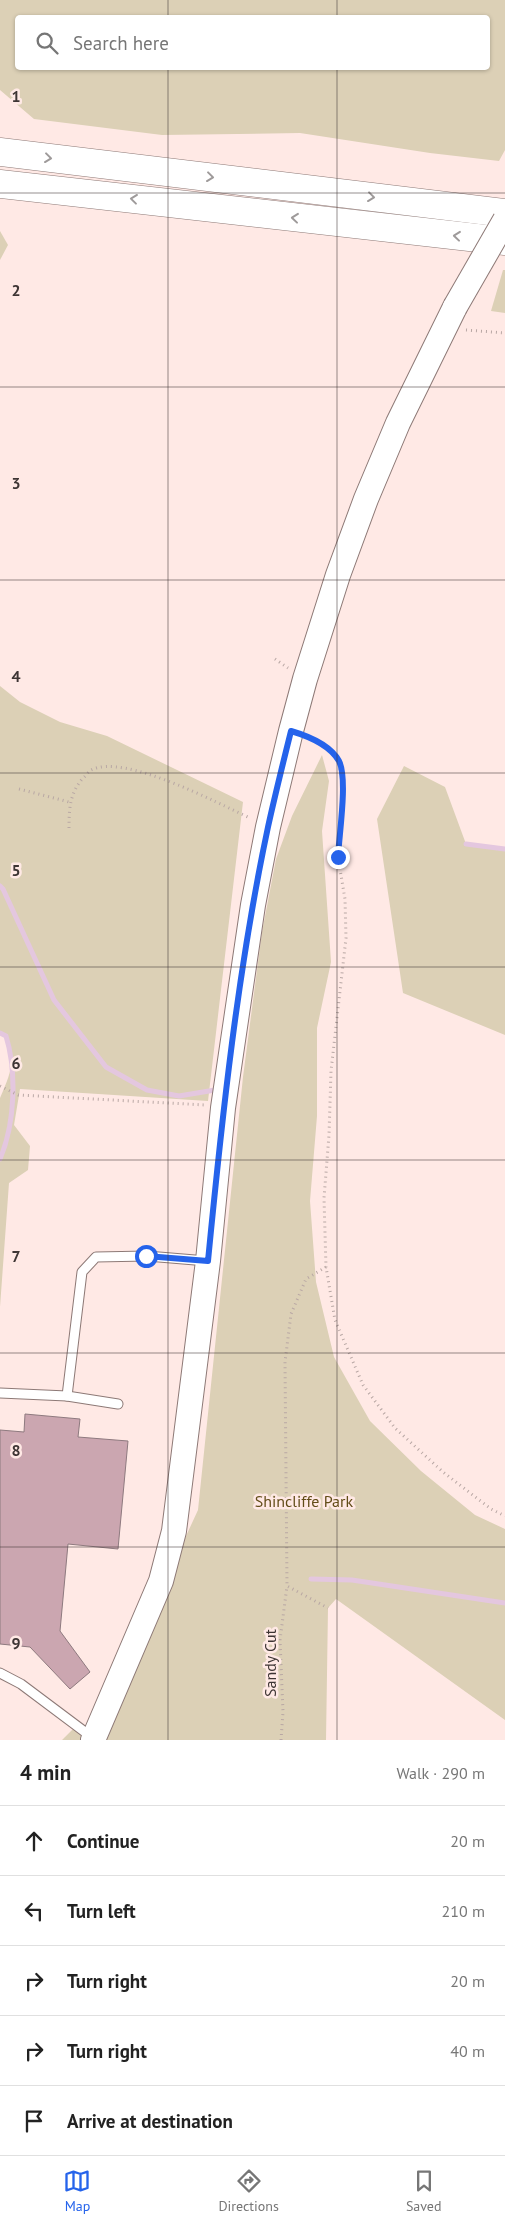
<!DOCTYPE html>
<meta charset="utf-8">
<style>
body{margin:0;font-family:"PT Sans",sans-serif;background:#f2f2f2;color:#222}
.stop{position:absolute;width:15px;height:15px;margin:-11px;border:4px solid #2563eb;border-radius:50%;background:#fff}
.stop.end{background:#2563eb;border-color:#fff;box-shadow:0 1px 5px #0008}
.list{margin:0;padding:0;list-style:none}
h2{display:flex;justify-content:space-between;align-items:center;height:65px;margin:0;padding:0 20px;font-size:21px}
h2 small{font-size:16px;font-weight:400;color:#767676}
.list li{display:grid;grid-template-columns:32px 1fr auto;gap:15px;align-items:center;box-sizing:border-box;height:70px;padding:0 20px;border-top:1px solid #e0e0e0}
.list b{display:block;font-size:19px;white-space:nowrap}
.list em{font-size:16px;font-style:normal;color:#767676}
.icon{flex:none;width:28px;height:28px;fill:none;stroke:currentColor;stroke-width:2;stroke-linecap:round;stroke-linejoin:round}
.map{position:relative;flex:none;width:505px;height:1740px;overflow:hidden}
.search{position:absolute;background:#fff;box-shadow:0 1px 4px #0004;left:15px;right:15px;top:15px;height:55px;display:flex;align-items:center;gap:12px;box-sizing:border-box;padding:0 18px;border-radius:5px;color:#767676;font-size:19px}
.sheet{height:415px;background:#fff}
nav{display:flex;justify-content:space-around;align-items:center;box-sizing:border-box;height:70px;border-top:1px solid #e0e0e0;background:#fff;font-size:14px;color:#767676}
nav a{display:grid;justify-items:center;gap:2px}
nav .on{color:#2563eb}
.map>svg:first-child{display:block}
.green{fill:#dcd0b6;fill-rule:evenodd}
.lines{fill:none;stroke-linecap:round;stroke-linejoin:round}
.stream{stroke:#e4c7df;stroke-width:5}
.building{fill:#cba6b0;stroke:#8e7a7f}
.service-casing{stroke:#8d7976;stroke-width:11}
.secondary-casing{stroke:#8d7976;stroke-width:26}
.motorway-casing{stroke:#8d7976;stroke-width:29}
.path{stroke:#b8a7a4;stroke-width:3;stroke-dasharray:1 4;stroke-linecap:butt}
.service{stroke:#fff;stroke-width:9}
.secondary{stroke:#fff;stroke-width:24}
.motorway{stroke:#fff;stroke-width:28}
.secondary-bridge-casing{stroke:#8d7976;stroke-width:26;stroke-linecap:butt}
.secondary-bridge{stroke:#fff;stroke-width:24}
.oneway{stroke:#9e9a9a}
.route{stroke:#2563eb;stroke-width:6}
.grid{fill:none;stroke:#3e3534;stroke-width:1;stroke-opacity:0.55}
.labels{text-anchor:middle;stroke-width:5;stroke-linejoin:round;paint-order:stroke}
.park-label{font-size:16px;fill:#624c18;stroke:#ffe9e5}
.street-label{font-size:16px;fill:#3e3534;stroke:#ffe9e5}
.grid-label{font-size:16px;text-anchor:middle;font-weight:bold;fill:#3e3534;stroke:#ffe9e5;stroke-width:5;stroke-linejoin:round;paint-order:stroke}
</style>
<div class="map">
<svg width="505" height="1740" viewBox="0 0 505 1740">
<rect width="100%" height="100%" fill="#ffe9e5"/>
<g class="green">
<path d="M0,0h505v150l-6,11 -69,-8 -130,-20 -138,2 -128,-16 -34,-29zM18,18h470v50h-470z"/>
<path d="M0,231l8,14 -8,15z"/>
<path d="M503,270h2v43l-14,-2z"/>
<path d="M0,686l20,16 40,20 47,14 136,66 -35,299 -188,-12 -6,36 16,21 -2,24 -19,13 -9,124v-209c11,-26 15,-33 7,-62l-7,-3z"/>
<path d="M322,755l7,26 -7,50 9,131 -14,66v88l-7,85 6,81 18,75 36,64 51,50 54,44 30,14v191l-169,-121 -8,9 -2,132h-264l14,-14 17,12 105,-228 45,-433 19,-145 14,-73 16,-43z"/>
<path d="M404,766l41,21 21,57 39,5v186l-102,-42 -26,-174z"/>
</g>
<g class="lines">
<g class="stream">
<path d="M466,844l39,5"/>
<path d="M0,886l3,3 51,111 52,67 41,23 32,6 36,-6"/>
<path d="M0,1033l6,3c11,36 9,88 -6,123"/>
<path d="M311,1579l41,1 153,23"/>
</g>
</g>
<path class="building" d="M25,1414l55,5 -2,18 50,4 -10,108 -50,-5 -8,87 30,41 -20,17 -40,-42 -30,-3v-214l24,2z"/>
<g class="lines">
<defs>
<g id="service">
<path d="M0,1393l67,3 51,8"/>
<path d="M67,1396l15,-124 14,-15 51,-1 60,5"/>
<path d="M0,1673l21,11 72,54"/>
</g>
<path id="secondary" d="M93,1740l68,-159 13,-50 34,-270 15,-153 30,-203 15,-78 23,-96 14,-52 33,-104 28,-76 32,-76 57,-116"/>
<g id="motorway">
<path d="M0,152l505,61"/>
<path d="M0,184l505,57"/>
</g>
</defs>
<use href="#service" class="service-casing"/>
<use href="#secondary" class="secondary-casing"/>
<use href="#motorway" class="motorway-casing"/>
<g class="path">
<path d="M466,330l39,3"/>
<path d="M275,659l13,9"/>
<path d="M310,738l18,10 11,14 4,26 -5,69 7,42 1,39 -15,133 -2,64 -5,63 2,69 9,53 28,65 32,43 48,44 48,37 14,7"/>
<path d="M19,789l50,13"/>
<path d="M69,828c0,-20 1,-35 14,-50 3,-2 5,-6 8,-8 33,-17 126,33 159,48"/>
<path d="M0,1086l18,9 187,10"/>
<path d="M326,1267l-20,12 -15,35 -6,48 2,224 41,22"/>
<path d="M281,1740l2,-28 -3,-72 7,-54"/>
</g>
<use href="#service" class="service"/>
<use href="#secondary" class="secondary"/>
<use href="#motorway" class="motorway"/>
<defs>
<path id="secondary-bridge" d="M455,307l50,-87"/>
</defs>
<use href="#secondary-bridge" class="secondary-bridge-casing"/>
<use href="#secondary-bridge" class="secondary-bridge"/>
</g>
<defs><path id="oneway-chevron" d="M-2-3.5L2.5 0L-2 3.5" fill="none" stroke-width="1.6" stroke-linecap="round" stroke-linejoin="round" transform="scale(1.25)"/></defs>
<g class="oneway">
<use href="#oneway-chevron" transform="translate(48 158) rotate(7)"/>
<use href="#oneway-chevron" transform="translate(210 177) rotate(7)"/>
<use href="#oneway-chevron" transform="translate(371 197) rotate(7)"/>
<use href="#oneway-chevron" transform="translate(134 199) rotate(-173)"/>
<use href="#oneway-chevron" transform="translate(295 218) rotate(-174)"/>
<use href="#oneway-chevron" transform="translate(457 236) rotate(-174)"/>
</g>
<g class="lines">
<path class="route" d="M146,1256l62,5c14,-144 30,-293 60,-434 7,-32 15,-64 23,-96 17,5 39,14 48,30 9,18 0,74 -1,96"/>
</g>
<path class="grid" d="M168,0v18M337,0v18M168,68v1672M337,68v1672M0,193h505M0,387h505M0,580h505M0,773h505M0,967h505M0,1160h505M0,1353h505M0,1547h505"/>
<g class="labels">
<g class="park-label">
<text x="304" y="1507">Shincliffe Park</text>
</g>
<g class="street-label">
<text transform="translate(270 1663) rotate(-90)" y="6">Sandy Cut</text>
</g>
</g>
<g class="grid-label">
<text x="16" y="102">1</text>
<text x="16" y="296">2</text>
<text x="16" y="489">3</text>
<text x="16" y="682">4</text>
<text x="16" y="876">5</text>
<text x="16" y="1069">6</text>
<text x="16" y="1262">7</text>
<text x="16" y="1456">8</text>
<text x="16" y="1649">9</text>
</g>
</svg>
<div class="stop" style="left:146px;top:1256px"></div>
<div class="stop end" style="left:338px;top:857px"></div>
<div class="search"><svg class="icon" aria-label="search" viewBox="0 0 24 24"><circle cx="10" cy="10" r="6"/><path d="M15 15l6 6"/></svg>Search here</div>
</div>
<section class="sheet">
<h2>4 min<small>Walk · 290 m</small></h2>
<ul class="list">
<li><svg class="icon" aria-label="ahead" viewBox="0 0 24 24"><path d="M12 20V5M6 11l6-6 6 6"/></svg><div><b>Continue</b></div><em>20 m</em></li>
<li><svg class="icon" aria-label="left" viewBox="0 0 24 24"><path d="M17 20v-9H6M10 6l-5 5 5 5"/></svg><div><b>Turn left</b></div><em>210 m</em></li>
<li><svg class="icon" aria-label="right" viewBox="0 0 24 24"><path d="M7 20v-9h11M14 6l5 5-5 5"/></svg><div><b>Turn right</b></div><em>20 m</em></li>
<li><svg class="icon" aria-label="right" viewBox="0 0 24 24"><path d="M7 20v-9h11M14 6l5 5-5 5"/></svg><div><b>Turn right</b></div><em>40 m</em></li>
<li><svg class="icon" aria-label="arrive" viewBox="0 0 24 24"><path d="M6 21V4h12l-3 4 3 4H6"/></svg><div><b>Arrive at destination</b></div></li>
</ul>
</section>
<nav>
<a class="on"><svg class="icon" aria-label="map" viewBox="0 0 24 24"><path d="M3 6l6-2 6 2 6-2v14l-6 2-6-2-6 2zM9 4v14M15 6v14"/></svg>Map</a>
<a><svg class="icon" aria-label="directions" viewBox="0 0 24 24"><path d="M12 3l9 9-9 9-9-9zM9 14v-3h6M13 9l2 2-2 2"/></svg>Directions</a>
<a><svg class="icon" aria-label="saved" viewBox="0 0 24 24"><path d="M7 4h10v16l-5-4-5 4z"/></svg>Saved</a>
</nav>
